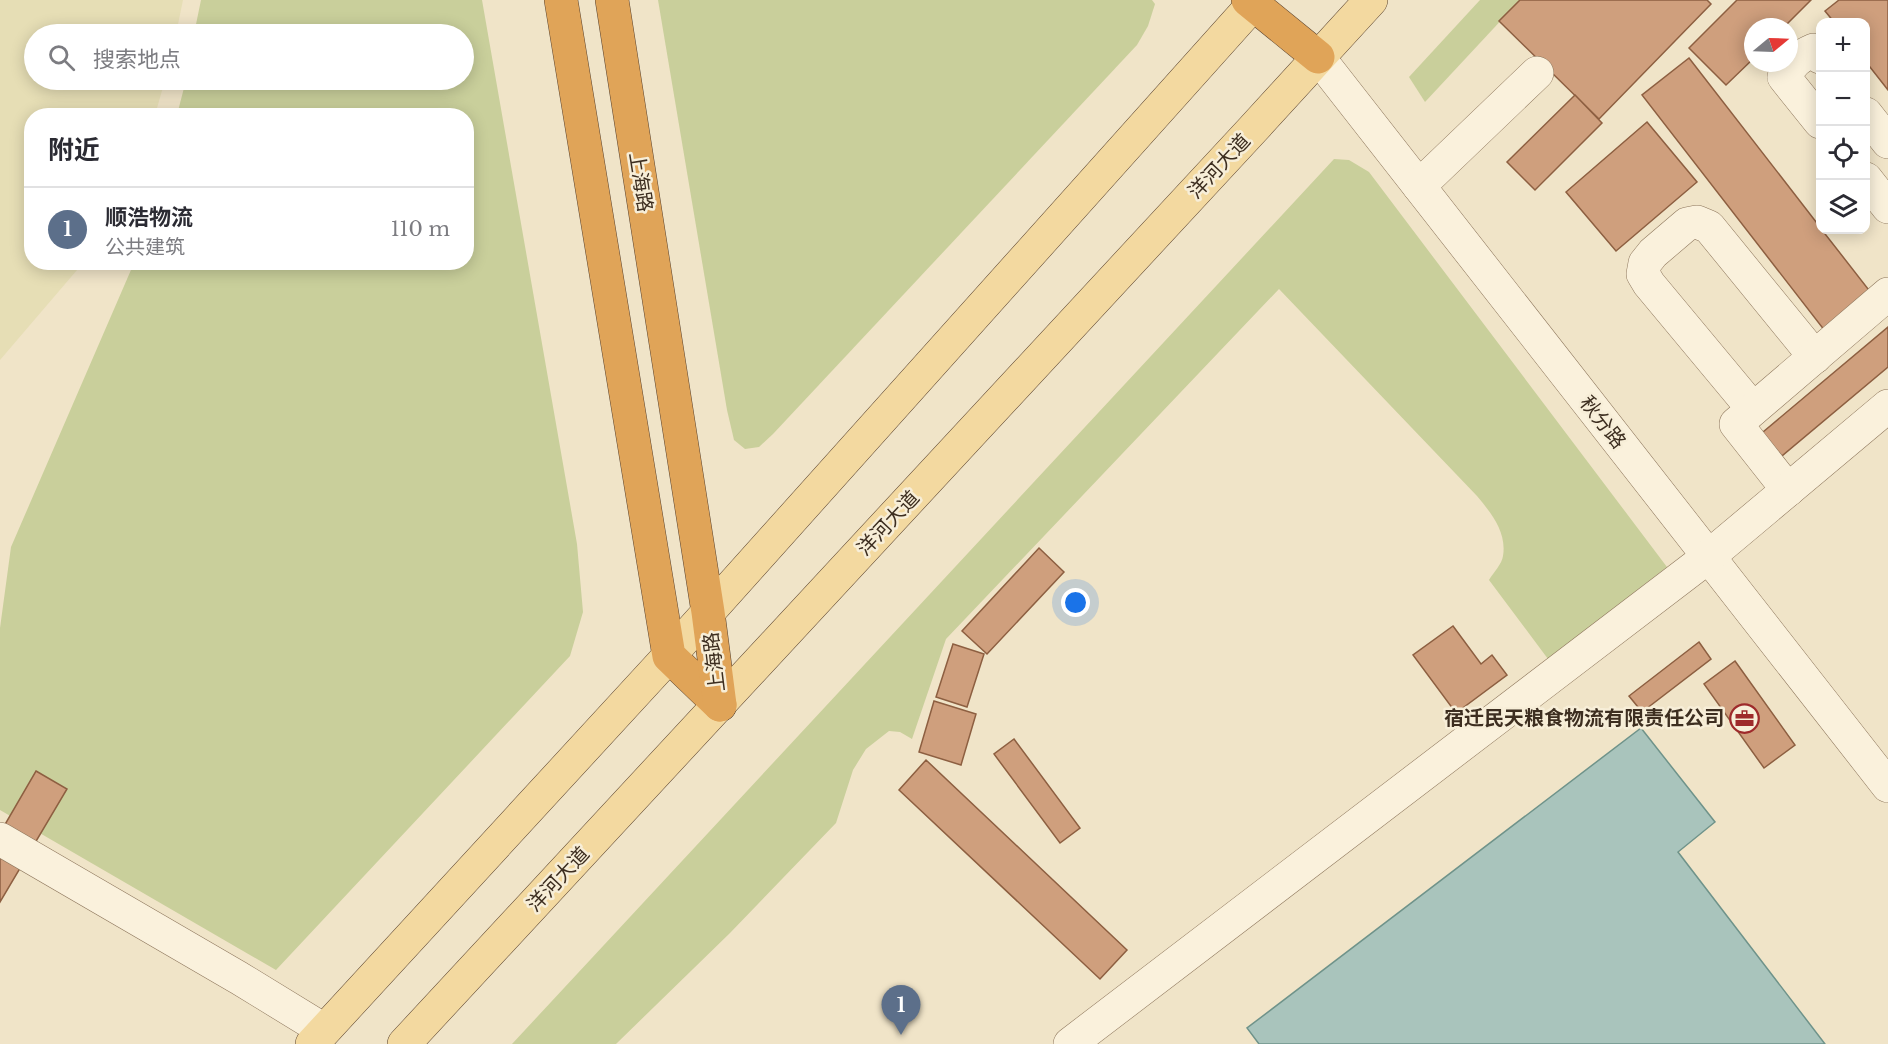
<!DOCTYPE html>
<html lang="zh">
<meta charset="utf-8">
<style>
body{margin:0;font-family:"Libre Baskerville","Noto Sans SC",serif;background:#f2f2f3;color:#2b2b33}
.controls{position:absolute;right:18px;top:18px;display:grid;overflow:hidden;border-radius:12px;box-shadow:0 3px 15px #0003}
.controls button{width:54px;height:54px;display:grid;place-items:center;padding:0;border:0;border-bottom:2px solid #e1e1e2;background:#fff;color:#2b2b33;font:30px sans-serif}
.compass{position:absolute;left:1744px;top:18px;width:54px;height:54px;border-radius:50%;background:#fff;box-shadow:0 3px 15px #0003;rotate:71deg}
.you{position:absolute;left:1076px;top:603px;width:21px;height:21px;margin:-15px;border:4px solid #fff;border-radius:50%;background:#1a73e8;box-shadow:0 0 0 9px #1a73e833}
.badge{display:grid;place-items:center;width:39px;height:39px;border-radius:50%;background:#9e2a2b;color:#fff;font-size:20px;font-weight:700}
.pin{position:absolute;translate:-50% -50px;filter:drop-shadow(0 2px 3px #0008)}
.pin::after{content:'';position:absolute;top:32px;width:21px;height:18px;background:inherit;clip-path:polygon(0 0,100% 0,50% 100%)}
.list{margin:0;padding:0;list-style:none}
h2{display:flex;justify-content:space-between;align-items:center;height:78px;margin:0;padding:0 24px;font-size:26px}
h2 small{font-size:20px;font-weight:400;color:#7c7c81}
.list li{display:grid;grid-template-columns:39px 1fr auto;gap:18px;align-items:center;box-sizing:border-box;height:84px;padding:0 24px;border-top:2px solid #e1e1e2}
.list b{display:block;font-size:22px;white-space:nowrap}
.list p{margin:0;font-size:20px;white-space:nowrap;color:#7c7c81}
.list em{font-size:20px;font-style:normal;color:#7c7c81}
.icon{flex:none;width:33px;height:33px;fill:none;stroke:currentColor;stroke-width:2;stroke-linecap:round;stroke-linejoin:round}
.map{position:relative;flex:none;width:1888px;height:1044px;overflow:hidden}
.search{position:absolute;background:#fff;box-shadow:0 3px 15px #0003;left:24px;top:24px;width:450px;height:66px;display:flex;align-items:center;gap:15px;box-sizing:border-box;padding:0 21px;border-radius:33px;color:#7c7c81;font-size:22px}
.panel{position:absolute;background:#fff;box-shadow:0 3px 15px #0003;left:24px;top:108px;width:450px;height:162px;border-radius:24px}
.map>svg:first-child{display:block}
.farmland{fill:#e6deb5}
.green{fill:#c9cf9b}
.water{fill:#a9c4bc;stroke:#6f938a;stroke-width:1.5}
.building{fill:#cf9f7d;stroke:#8d5f41;stroke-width:1.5}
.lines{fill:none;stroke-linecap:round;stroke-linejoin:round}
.minor-casing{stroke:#8d765c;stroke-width:34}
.major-casing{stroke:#5b4430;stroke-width:34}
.highway-casing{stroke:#5b4430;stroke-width:34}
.minor{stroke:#faf1dc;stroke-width:33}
.major{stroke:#f3d9a0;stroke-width:33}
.highway{stroke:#e0a458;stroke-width:33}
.labels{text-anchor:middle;stroke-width:5;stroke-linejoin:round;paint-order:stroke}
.street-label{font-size:20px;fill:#3d2e20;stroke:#f7eed8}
.poi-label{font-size:20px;font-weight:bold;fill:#3d2e20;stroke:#f7eed8;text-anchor:end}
</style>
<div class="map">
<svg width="1888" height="1044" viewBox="0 0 1888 1044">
<rect width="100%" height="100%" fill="#f0e4c8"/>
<path class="farmland" d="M0,0h183l-7,34h-142v46h131l-10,35 -123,1v146l51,1 -83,97z"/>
<g class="green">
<path d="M201,0h281l95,544 6,68 -13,44 -294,314 -276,-160v-182l11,-81 123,-284 332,-1v-146l-289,-1 9,-35h278v-46h-270z"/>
<path d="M658,0h494l3,4 -7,22 -11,19 -364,389 -14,13 -14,2 -11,-9 -7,-30z"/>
<path d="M1480,0h40l-95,102 -16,-25z"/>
<path d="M1334,159l15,1 20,12 298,395 -119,92 -59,-79c4,-7 13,-16 14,-24 4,-24 -12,-43 -26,-60l-198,-207 -333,350 -34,100 -12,-7 -11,-1 -23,18 -13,21 -17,53 -106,110 -114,111h-104z"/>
</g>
<path class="water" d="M1641,728l74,94 -37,30 147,192h-566l-12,-16z"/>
<g class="building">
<path d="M1520,0h187l4,4 -112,115 -100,-98z"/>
<path d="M1737,0h74l-27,27h-31v32l-27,26 -37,-37z"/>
<path d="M1839,0h49v90l-22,-28v-40h-32l-9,-11z"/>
<path d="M1689,58l131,169v3h2l50,64 -47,37 -183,-236z"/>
<path d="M1575,95l27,28 -67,67 -28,-28z"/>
<path d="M1647,122l50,60 -81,69 -50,-59z"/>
<path d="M1888,327v40l-111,93 -20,-23z"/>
<path d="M1039,548l25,24 -77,82 -25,-23z"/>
<path d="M1453,626l28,38 11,-9 15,20 -51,38 -43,-58z"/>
<path d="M1699,642l12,17 -69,53 -13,-16z"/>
<path d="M953,644l31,10 -17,53 -31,-10z"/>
<path d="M1735,661l60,84 -31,23 -60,-84z"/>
<path d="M934,701l42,13 -15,51 -42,-13z"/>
<path d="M1014,739l66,89 -20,15 -66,-89z"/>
<path d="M926,760l201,190 -27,29 -201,-189z"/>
<path d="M36,771l31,18 -67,113v-69z"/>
</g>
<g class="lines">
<defs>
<g id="minor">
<path d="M1318,57l570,729"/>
<path d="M1820,57l-6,-7c-14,6 -23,13 -30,27l36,45"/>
<path d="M1866,114l22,28"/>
<path d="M1866,179l22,28"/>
<path d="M1419,186l118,-113"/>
<path d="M1753,409l-104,-125 -6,-10 2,-11 8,-10 34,-29 10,-2 12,5 106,130"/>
<path d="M1788,490l-52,-66 152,-130"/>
<path d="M0,839l239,139 85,52"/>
<path d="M1070,1044l638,-487 180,-151"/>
</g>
<g id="major">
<path d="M312,1044l357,-388 588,-656"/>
<path d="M404,1044l849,-915 118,-129"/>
</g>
<g id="highway">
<path d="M561,0l108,656 51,49"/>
<path d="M612,0l96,612 12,93"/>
<path d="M1248,0l70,57"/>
</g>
</defs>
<use href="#minor" class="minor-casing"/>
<use href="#major" class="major-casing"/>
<use href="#highway" class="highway-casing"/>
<use href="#minor" class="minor"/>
<use href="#major" class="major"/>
<use href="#highway" class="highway"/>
</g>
<defs>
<symbol id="office-ring" viewBox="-11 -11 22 22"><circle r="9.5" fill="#f7eed8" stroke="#9e2a2b" stroke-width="1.5"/><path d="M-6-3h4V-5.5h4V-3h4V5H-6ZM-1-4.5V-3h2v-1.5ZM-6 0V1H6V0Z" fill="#9e2a2b"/></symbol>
</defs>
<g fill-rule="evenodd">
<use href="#office-ring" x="1728" y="702" width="33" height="33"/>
</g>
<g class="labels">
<g class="street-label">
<text transform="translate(1219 166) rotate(-47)" y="7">洋河大道</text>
<text transform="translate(641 182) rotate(81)" y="7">上海路</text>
<text transform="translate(1603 422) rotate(52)" y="7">秋分路</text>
<text transform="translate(888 523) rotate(-47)" y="7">洋河大道</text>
<text transform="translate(714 662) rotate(-97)" y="7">上海路</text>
<text transform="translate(558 879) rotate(-47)" y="7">洋河大道</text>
</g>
<g class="poi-label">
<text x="1724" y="725">宿迁民天粮食物流有限责任公司</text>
</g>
</g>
</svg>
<div class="controls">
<button>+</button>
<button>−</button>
<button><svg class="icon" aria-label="locate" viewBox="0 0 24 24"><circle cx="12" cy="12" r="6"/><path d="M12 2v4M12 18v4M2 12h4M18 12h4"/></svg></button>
<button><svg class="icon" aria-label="layers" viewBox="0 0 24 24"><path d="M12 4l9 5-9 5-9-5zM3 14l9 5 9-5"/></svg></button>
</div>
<svg class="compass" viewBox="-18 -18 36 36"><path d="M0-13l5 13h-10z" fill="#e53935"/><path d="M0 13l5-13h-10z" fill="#7c7c81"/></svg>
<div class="you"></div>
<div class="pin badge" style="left:901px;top:1035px;background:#5c6f8a">1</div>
<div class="search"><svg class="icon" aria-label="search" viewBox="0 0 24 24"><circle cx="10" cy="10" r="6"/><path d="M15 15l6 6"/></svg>搜索地点</div>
<section class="panel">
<h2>附近<small></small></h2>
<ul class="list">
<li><span class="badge" style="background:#5c6f8a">1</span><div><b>顺浩物流</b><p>公共建筑</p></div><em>110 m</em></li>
</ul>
</section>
</div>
